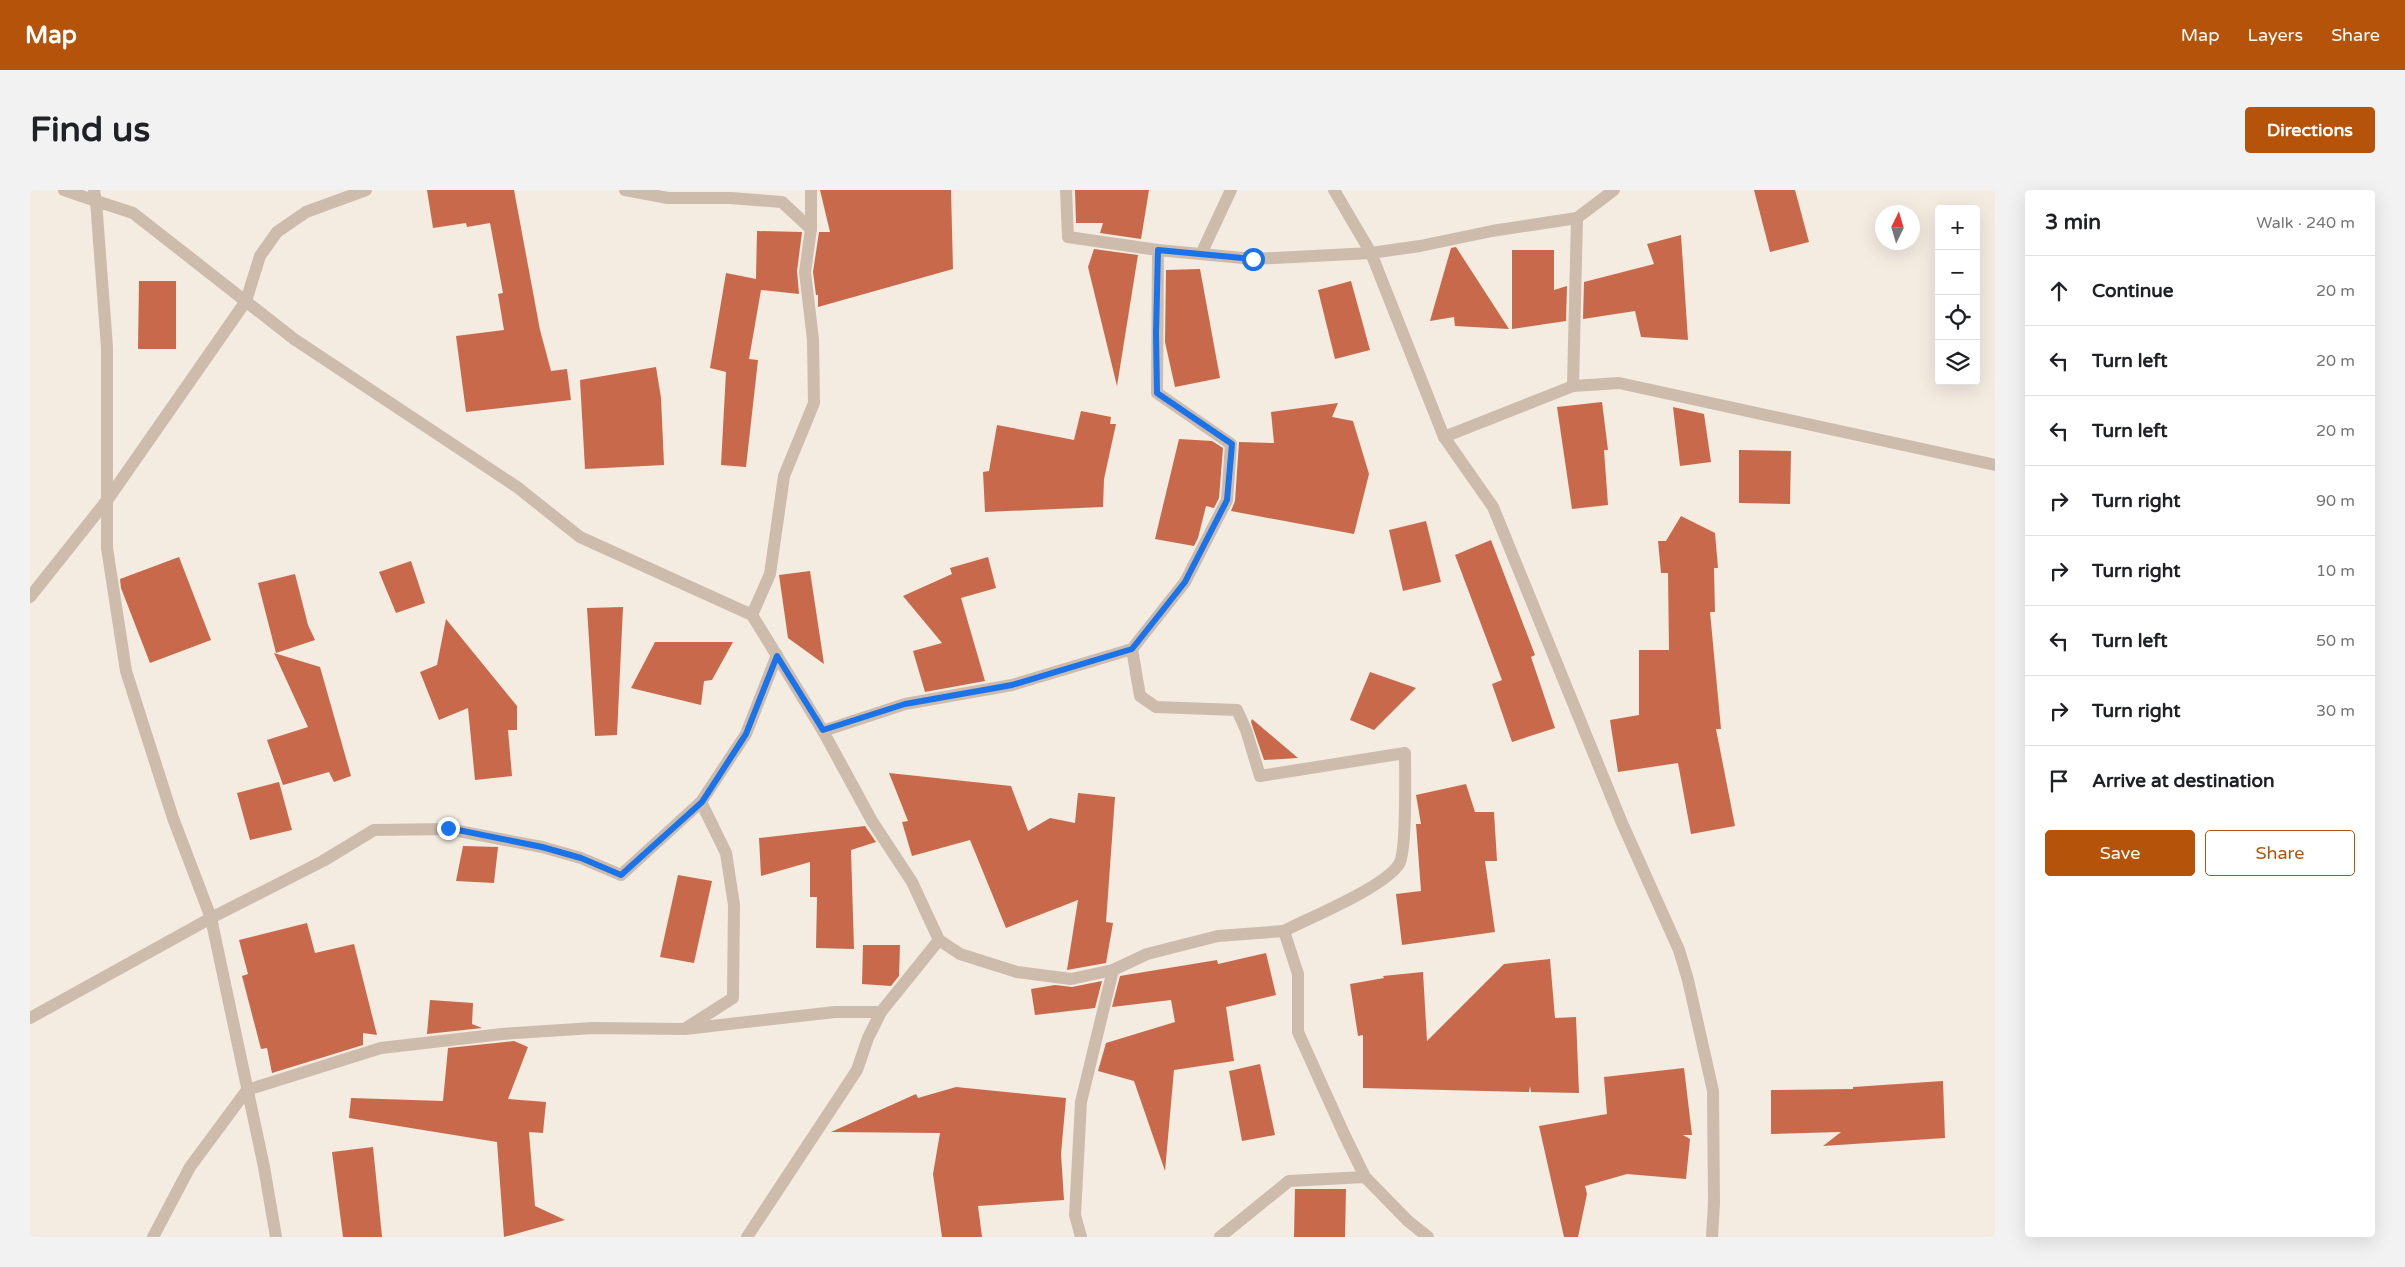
<!DOCTYPE html>
<meta charset="utf-8">
<style>
body{margin:0;font-family:"Varela Round",sans-serif;background:#f2f2f2;color:#202124}
.controls{position:absolute;right:15px;top:15px;display:grid;overflow:hidden;border-radius:5px;box-shadow:0 5px 20px #0002}
.controls button{width:45px;height:45px;display:grid;place-items:center;padding:0;border:0;border-bottom:1px solid #e0e0e0;background:#fff;color:#202124;font:25px sans-serif}
.compass{position:absolute;left:1845px;top:15px;width:45px;height:45px;border-radius:50%;background:#fff;box-shadow:0 5px 20px #0002;rotate:5deg}
.stop{position:absolute;width:15px;height:15px;margin:-11px;border:4px solid #1a73e8;border-radius:50%;background:#fff}
.stop.end{background:#1a73e8;border-color:#fff;box-shadow:0 1px 5px #0008}
.list{margin:0;padding:0;list-style:none}
h2{display:flex;justify-content:space-between;align-items:center;height:65px;margin:0;padding:0 20px;font-size:21px}
h2 small{font-size:16px;font-weight:400;color:#757577}
.list li{display:grid;grid-template-columns:32px 1fr auto;gap:15px;align-items:center;box-sizing:border-box;height:70px;padding:0 20px;border-top:1px solid #e0e0e0}
.list b{display:block;font-size:19px;white-space:nowrap}
.list em{font-size:16px;font-style:normal;color:#757577}
.actions{display:flex;gap:10px;padding:15px 20px}
.actions a{flex:1;padding:11px 0;border:1px solid #b45309;border-radius:5px;text-align:center;font-size:18px;color:#b45309}
.actions .main{background:#b45309;color:#fff}
.icon{flex:none;width:28px;height:28px;fill:none;stroke:currentColor;stroke-width:2;stroke-linecap:round;stroke-linejoin:round}
.map{position:relative;flex:none;width:1965px;height:1047px;overflow:hidden;border-radius:5px}
header{display:flex;align-items:center;gap:30px;box-sizing:border-box;height:70px;padding:0 25px;background:#b45309;color:#fff}
header strong{font-size:24px}
nav{display:flex;gap:28px;margin-inline-start:auto;font-size:18px}
.intro{display:flex;align-items:center;justify-content:space-between;box-sizing:border-box;height:120px;padding:0 30px}
h1{margin:0;font-size:35px}
.button{padding:12px 22px;border-radius:5px;background:#b45309;color:#fff;font-size:18px;font-weight:700}
main{display:flex;gap:30px;padding:0 30px}
aside{flex:1;background:#fff;border-radius:5px;box-shadow:0 5px 20px #0002}
.map>svg:first-child{display:block}
.building{fill:#c8694b}
.lines{fill:none;stroke-linecap:round;stroke-linejoin:round}
.minor{stroke:#cdbbac;stroke-width:12}
.route{stroke:#1a73e8;stroke-width:6}
</style>
<header>
<strong>Map</strong>
<nav><a>Map</a><a>Layers</a><a>Share</a></nav>
</header>
<div class="intro"><h1>Find us</h1><a class="button">Directions</a></div>
<main>
<div class="map">
<svg width="1965" height="1047" viewBox="0 0 1965 1047">
<rect width="100%" height="100%" fill="#f4ebe1"/>
<g class="building">
<path d="M397,0h87l26,140 11,41 16,-2 4,31 -105,12 -10,-76 48,-6 -6,-36 5,-1 -13,-70 -23,4 -1,-4 -33,5z"/>
<path d="M790,0h131l2,79 -135,38v-12h-2l-3,-23 6,-40h11z"/>
<path d="M1045,0h74l-8,49 -41,-6 3,-10h-27z"/>
<path d="M1724,0h41l14,52 -39,10z"/>
<path d="M727,41l45,1 -5,39 2,23 -38,-4 -12,69 9,1 -12,107 -25,-2 5,-93 -16,-4 16,-95 30,6z"/>
<path d="M1651,45l7,105 -47,-3 -6,-26 -52,8 1,-37 70,-18 -7,-20z"/>
<path d="M1426,57l53,82 -54,-3 -1,-9 -24,4 21,-73z"/>
<path d="M1064,59l44,6 -21,131 -29,-119z"/>
<path d="M1482,60h42v40l13,-4 -1,35 -54,8z"/>
<path d="M1170,79l20,109 -45,9 -10,-45 1,-72z"/>
<path d="M109,91h37v68h-38z"/>
<path d="M1321,91l19,69 -35,9 -17,-69z"/>
<path d="M626,177l5,31 3,67 -79,4 -5,-89z"/>
<path d="M1572,212l6,48h-4l4,55 -36,4 -15,-102z"/>
<path d="M1308,213l-6,14 21,4 16,53 -15,60 -123,-23 4,-10 4,-59 35,1 -3,-31z"/>
<path d="M1643,217l31,7 7,48 -31,4z"/>
<path d="M1051,221l30,6 -1,7h6l-12,55 -1,28 -118,5 -2,-40 6,-1 8,-46 77,15z"/>
<path d="M1149,249l33,2 11,7 -4,50 -5,10 -8,-2 -8,32 -4,8 -39,-7z"/>
<path d="M1709,260l52,1 -1,53 -51,-1z"/>
<path d="M1651,326l34,17 3,35h-4l1,44h-5l11,117h-5l19,97 -44,8 -13,-71 -60,9 -8,-52 29,-5v-65h30l-1,-77h-7l-3,-32h8z"/>
<path d="M1396,331l15,61 -38,9 -14,-61z"/>
<path d="M1461,350l44,115 -4,2 24,71 -43,14 -20,-58 10,-4 -47,-125z"/>
<path d="M149,367l32,83 -61,23 -29,-75 -1,-9z"/>
<path d="M958,367l8,31 -35,10 24,83 -60,11 -12,-41 29,-8 -39,-47 49,-22 -2,-6z"/>
<path d="M381,371l14,42 -29,10 -17,-41z"/>
<path d="M780,381l14,93 -36,-26 -9,-63z"/>
<path d="M265,384l13,51 7,15 -39,13 -18,-70z"/>
<path d="M593,417l-6,128 -22,1 -8,-128z"/>
<path d="M416,429l71,87v24h-9l4,46 -37,4 -7,-72 -29,12 -19,-48 17,-7z"/>
<path d="M625,452h78l-21,38 -8,1 -3,24 -70,-17z"/>
<path d="M244,463l46,14 31,109 -17,6 -5,-10 -46,13 -16,-45 41,-13z"/>
<path d="M1340,482l46,16 -42,42 -24,-10z"/>
<path d="M1222,529l46,39 -34,2 -13,-38z"/>
<path d="M859,583l122,13 17,45 22,-13 25,5 3,-30 37,4 -9,125 7,1 -7,40 -39,7 11,-70 -72,28 -36,-88 -58,16 -10,-34 6,-1z"/>
<path d="M249,592l13,48 -42,10 -13,-47z"/>
<path d="M1436,594l9,28h19l3,49h-12l10,71 -93,13 -6,-51 25,-3 -5,-67h5l-5,-29z"/>
<path d="M835,636l11,16 -25,8 3,99 -38,-1 1,-51h-7v-35l-49,14 -2,-38z"/>
<path d="M433,656l35,1 -4,36 -38,-2z"/>
<path d="M648,685l34,6 -18,82 -34,-6z"/>
<path d="M277,733l8,30 39,-9 23,91 -14,-2v12l-91,28 -5,-25 -6,1 -19,-73 6,-2 -9,-34z"/>
<path d="M833,755h37l-1,31 -8,10 -29,-2z"/>
<path d="M1236,763l10,42 -50,12 8,54 -60,9 -9,101 -31,-90 -36,-10 8,-28 69,-21 -4,-22 -59,7 8,-31 97,-16 1,4z"/>
<path d="M1520,769l5,59 21,-1 3,76 -48,-1 -1,-6 -1,6 -166,-4v-53l-5,1 -8,-52 34,-6 -1,-2 40,-4 4,69 77,-77z"/>
<path d="M1072,791l-7,27 -60,7 -4,-26 24,-4 17,2z"/>
<path d="M400,810l43,3 -1,21 10,4 -55,6z"/>
<path d="M484,851l14,6 -20,52 38,3 -3,31 -14,-1 6,74 30,14 -61,17 -7,-95 -148,-24 2,-20 92,3 5,-53z"/>
<path d="M1230,874l15,71 -33,6 -13,-70z"/>
<path d="M1654,878l8,67h-9l7,4 -4,40 -59,-5 -42,12 2,8 -9,43h-14l-25,-111 68,-12 -3,-37z"/>
<path d="M1913,891l2,57 -122,8 18,-14 -70,2v-44l82,-1v-2z"/>
<path d="M926,897l110,11 -5,56 3,46 -86,6 4,31h-40l-9,-63 7,-41 -109,-1 85,-38 2,4z"/>
<path d="M343,957l9,90h-39l-11,-85z"/>
<path d="M1265,999h51l-1,48h-51z"/>
</g>
<g class="lines">
<g class="minor">
<path d="M34,0l32,11 -2,-11"/>
<path d="M595,0l43,8h62l52,4 29,27"/>
<path d="M1036,0l2,47 90,13 95,9 118,-6 49,-7 72,-15 85,-13 37,-28"/>
<path d="M1304,0l37,63 73,184 49,70 129,316 57,127 9,30 25,111 1,112 -2,34"/>
<path d="M1171,64l30,-64"/>
<path d="M1543,196l4,-168"/>
<path d="M1414,247l129,-51 46,-3 376,82"/>
<path d="M0,407l78,-98 138,-198 14,-45 17,-24 29,-20 60,-22"/>
<path d="M722,425l18,-41 14,-98 30,-73 -1,-63 -8,-68 6,-43v-39"/>
<path d="M1102,459l8,47 16,11 81,3 9,20 14,46 145,-23c0,18 2,99 -6,111 -14,23 -88,53 -115,67"/>
<path d="M793,541l82,-27 107,-19 120,-36 53,-67 42,-82 4,-56 -74,-51 1,-143"/>
<path d="M0,828l181,-100 112,-57 51,-31 74,-1 94,18 39,11 40,17 80,-73 45,-68 31,-79"/>
<path d="M656,838l47,-30 1,-93 -8,-52 -25,-51"/>
<path d="M123,1047l37,-70 57,-77 134,-42 121,-14 91,-6 92,1 150,-17h46"/>
<path d="M246,1047l-12,-70 -53,-249 -38,-100 -47,-147 -19,-123v-201l-11,-146 37,12 161,126 223,148 63,50 172,78 71,116 49,90 40,61 27,58 21,14 57,18 54,7 42,-9 34,-16 71,-18 66,-5 14,43v58l46,102 21,43 43,44 20,16"/>
<path d="M717,1047l110,-167 11,-32 13,-26 58,-72"/>
<path d="M1051,1047l-6,-22 6,-113 32,-132"/>
<path d="M1190,1047l69,-56 76,-4"/>
</g>
</g>
<g class="lines">
<path class="route" d="M418,638l94,19 39,11 40,17 81,-73 44,-68 31,-78 46,74 82,-26 107,-19 120,-36 53,-67 42,-82 5,-56 -75,-51 -1,-59 2,-84 95,9"/>
</g>
</svg>
<div class="controls">
<button>+</button>
<button>−</button>
<button><svg class="icon" aria-label="locate" viewBox="0 0 24 24"><circle cx="12" cy="12" r="6"/><path d="M12 2v4M12 18v4M2 12h4M18 12h4"/></svg></button>
<button><svg class="icon" aria-label="layers" viewBox="0 0 24 24"><path d="M12 4l9 5-9 5-9-5zM3 14l9 5 9-5"/></svg></button>
</div>
<svg class="compass" viewBox="-18 -18 36 36"><path d="M0-13l5 13h-10z" fill="#e53935"/><path d="M0 13l5-13h-10z" fill="#757577"/></svg>
<div class="stop" style="left:1223px;top:69px"></div>
<div class="stop end" style="left:418px;top:638px"></div>
</div>
<aside>
<h2>3 min<small>Walk · 240 m</small></h2>
<ul class="list">
<li><svg class="icon" aria-label="ahead" viewBox="0 0 24 24"><path d="M12 20V5M6 11l6-6 6 6"/></svg><div><b>Continue</b></div><em>20 m</em></li>
<li><svg class="icon" aria-label="left" viewBox="0 0 24 24"><path d="M17 20v-9H6M10 6l-5 5 5 5"/></svg><div><b>Turn left</b></div><em>20 m</em></li>
<li><svg class="icon" aria-label="left" viewBox="0 0 24 24"><path d="M17 20v-9H6M10 6l-5 5 5 5"/></svg><div><b>Turn left</b></div><em>20 m</em></li>
<li><svg class="icon" aria-label="right" viewBox="0 0 24 24"><path d="M7 20v-9h11M14 6l5 5-5 5"/></svg><div><b>Turn right</b></div><em>90 m</em></li>
<li><svg class="icon" aria-label="right" viewBox="0 0 24 24"><path d="M7 20v-9h11M14 6l5 5-5 5"/></svg><div><b>Turn right</b></div><em>10 m</em></li>
<li><svg class="icon" aria-label="left" viewBox="0 0 24 24"><path d="M17 20v-9H6M10 6l-5 5 5 5"/></svg><div><b>Turn left</b></div><em>50 m</em></li>
<li><svg class="icon" aria-label="right" viewBox="0 0 24 24"><path d="M7 20v-9h11M14 6l5 5-5 5"/></svg><div><b>Turn right</b></div><em>30 m</em></li>
<li><svg class="icon" aria-label="arrive" viewBox="0 0 24 24"><path d="M6 21V4h12l-3 4 3 4H6"/></svg><div><b>Arrive at destination</b></div></li>
</ul>
<div class="actions"><a class="main">Save</a><a>Share</a></div>
</aside>
</main>
